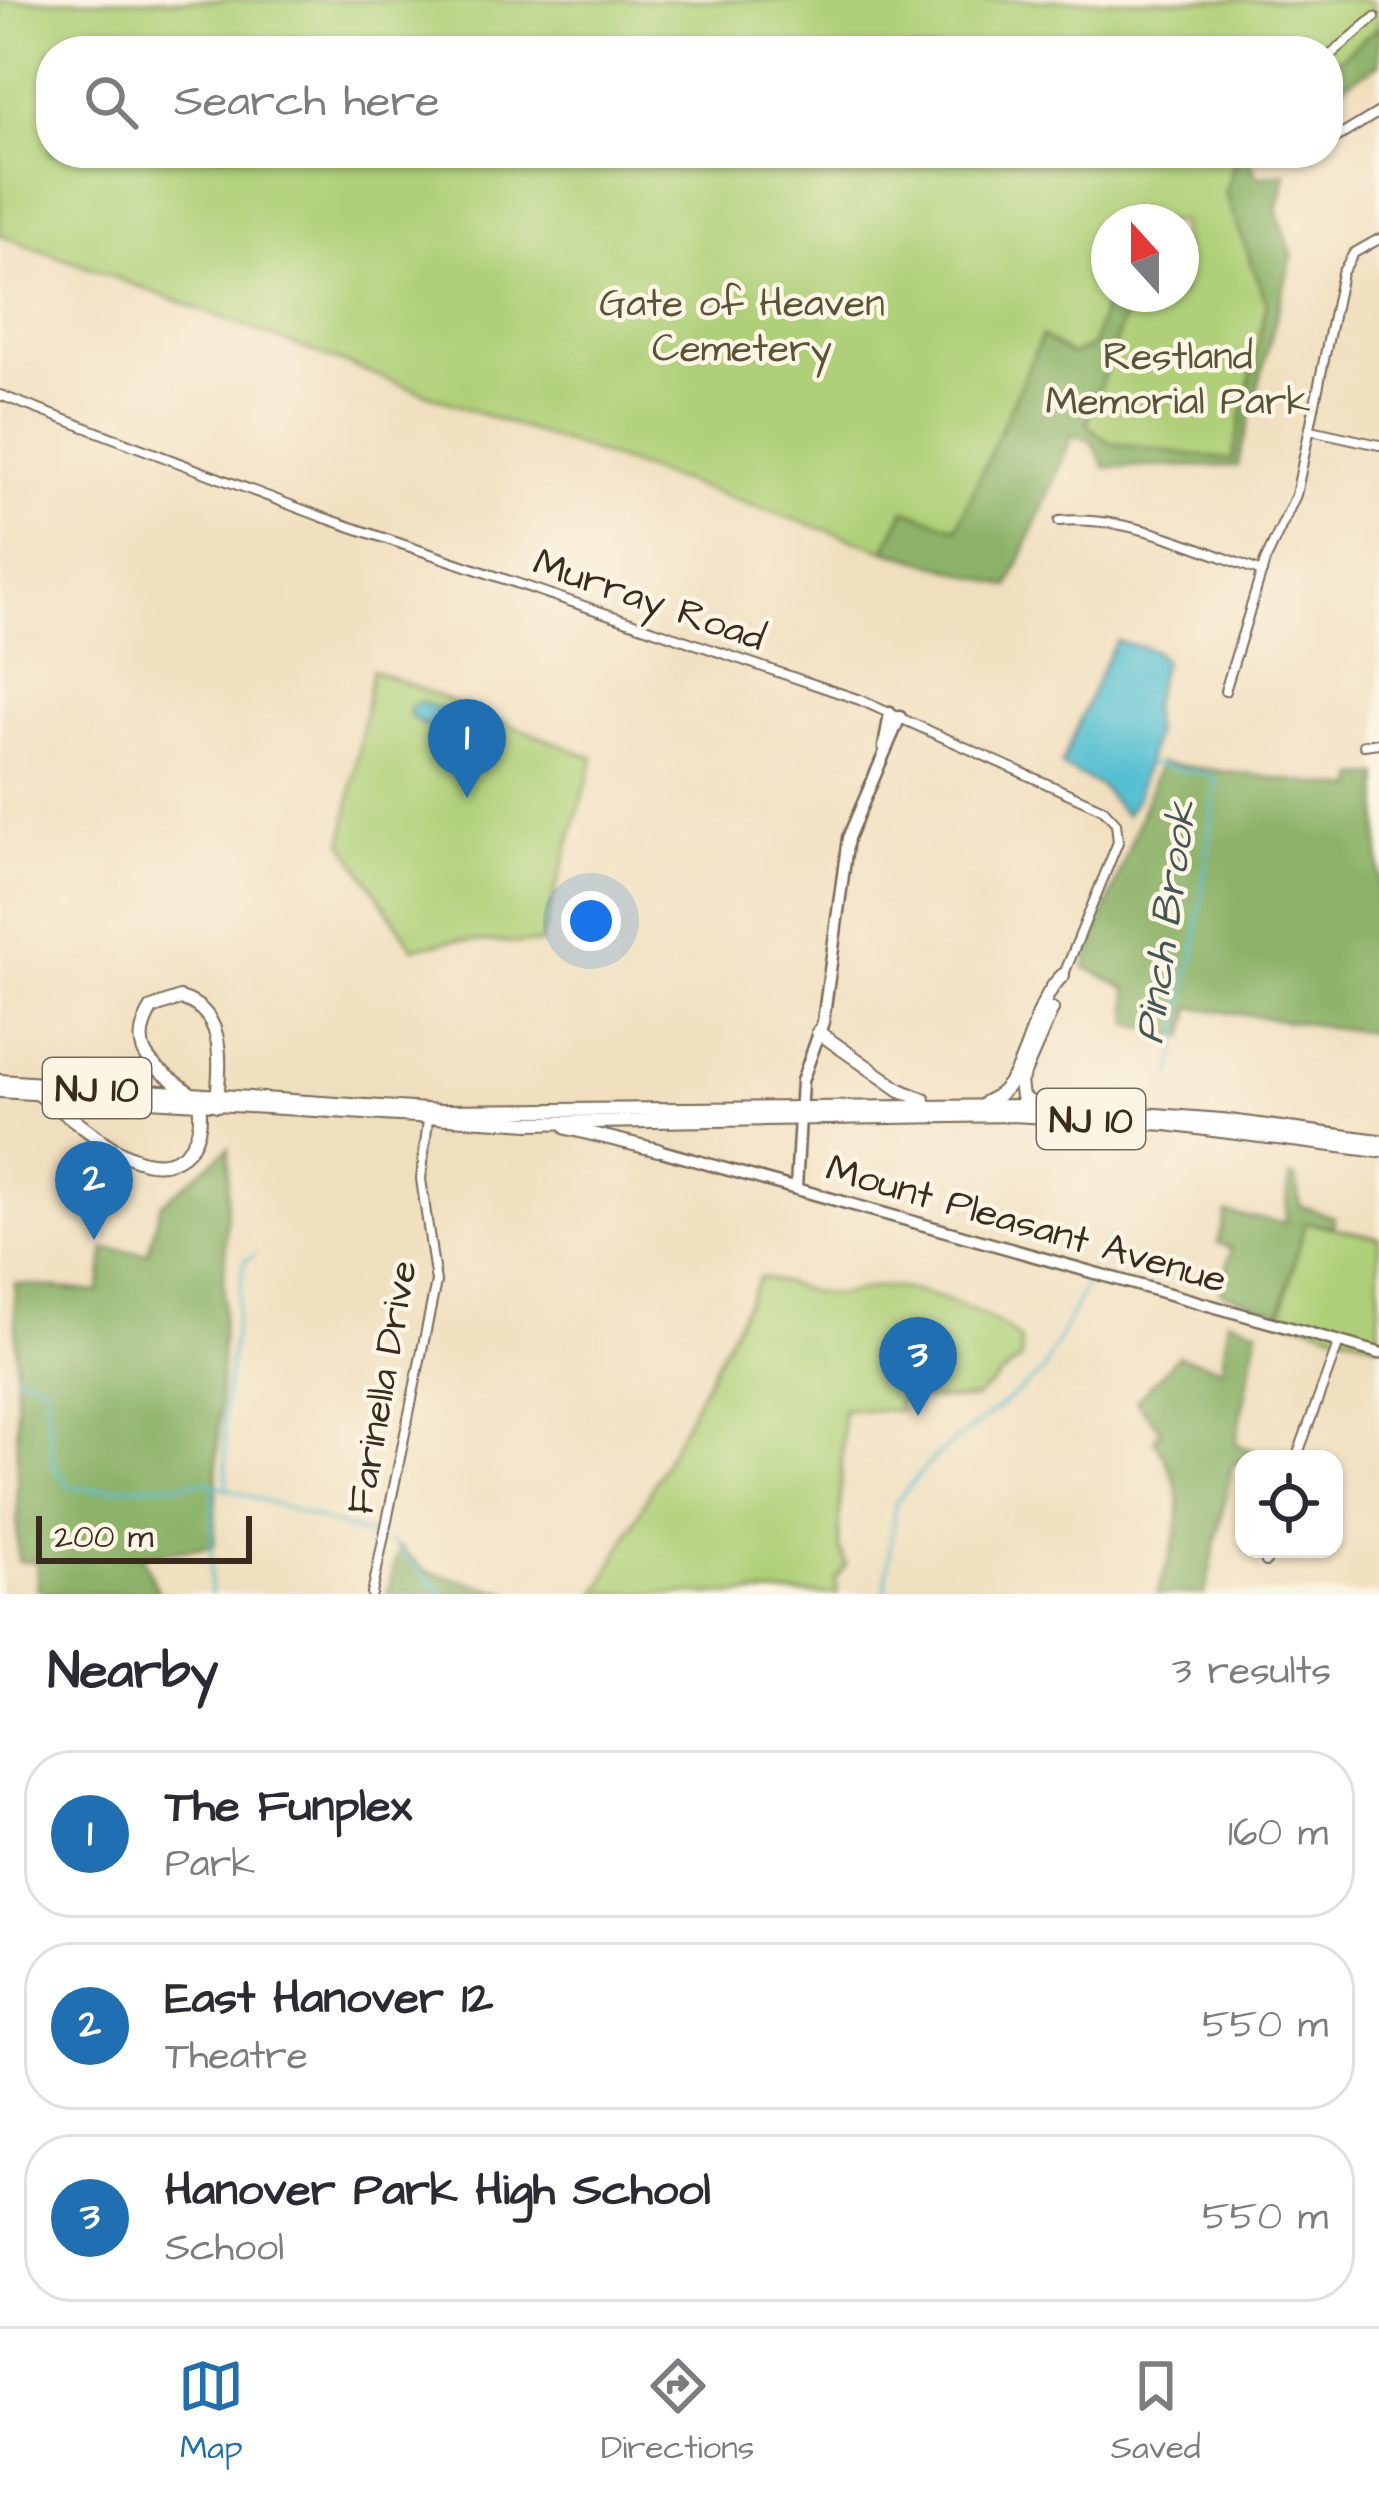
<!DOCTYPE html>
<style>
body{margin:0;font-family:"Architects Daughter",sans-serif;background:#f7f7f7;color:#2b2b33}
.controls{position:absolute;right:36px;bottom:36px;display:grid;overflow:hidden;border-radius:24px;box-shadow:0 3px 9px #0004}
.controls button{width:108px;height:108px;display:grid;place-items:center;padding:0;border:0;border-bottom:3px solid #e1e1e2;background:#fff;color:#2b2b33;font:60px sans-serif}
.compass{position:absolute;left:1091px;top:204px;width:108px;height:108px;border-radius:50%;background:#fff;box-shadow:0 3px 9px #0004;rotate:339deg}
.scale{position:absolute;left:36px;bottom:30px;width:216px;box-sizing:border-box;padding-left:12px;border:6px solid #3b2a1e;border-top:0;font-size:33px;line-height:42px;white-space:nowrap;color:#3b2a1e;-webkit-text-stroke:9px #fcf5e5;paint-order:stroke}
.you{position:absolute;left:591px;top:921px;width:42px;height:42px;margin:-30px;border:9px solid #fff;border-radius:50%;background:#1a73e8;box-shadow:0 0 0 18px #1a73e833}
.badge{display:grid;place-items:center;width:78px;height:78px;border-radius:50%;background:#1f6fb2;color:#fff;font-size:39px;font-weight:700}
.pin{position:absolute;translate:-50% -99px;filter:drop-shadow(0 3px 6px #0008)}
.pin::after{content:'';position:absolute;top:63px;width:42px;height:36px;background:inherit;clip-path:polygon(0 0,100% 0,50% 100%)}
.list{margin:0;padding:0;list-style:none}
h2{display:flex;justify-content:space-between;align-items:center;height:156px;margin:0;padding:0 48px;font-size:51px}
h2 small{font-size:39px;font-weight:400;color:#7c7c81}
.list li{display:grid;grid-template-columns:78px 1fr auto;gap:36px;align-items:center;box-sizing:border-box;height:168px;margin:0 24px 24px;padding:0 24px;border:3px solid #e1e1e2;border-radius:48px}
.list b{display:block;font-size:45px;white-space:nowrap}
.list p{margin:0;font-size:39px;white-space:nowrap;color:#7c7c81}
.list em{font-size:39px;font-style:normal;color:#7c7c81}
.icon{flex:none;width:66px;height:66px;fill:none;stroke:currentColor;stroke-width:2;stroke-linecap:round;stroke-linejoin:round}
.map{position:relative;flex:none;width:1379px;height:1594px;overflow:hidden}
.search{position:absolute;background:#fff;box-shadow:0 3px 9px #0004;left:36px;right:36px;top:36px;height:132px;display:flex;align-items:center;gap:30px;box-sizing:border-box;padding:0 42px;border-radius:48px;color:#7c7c81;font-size:45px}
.sheet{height:732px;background:#fff}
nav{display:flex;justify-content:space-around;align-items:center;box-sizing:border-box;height:168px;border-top:3px solid #e1e1e2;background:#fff;font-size:33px;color:#7c7c81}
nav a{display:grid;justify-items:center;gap:6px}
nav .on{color:#1f6fb2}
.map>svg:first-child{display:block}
.green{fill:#afd078;stroke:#757d4b;stroke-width:3}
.forest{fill:#8bb268;stroke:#636e43;stroke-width:3}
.water{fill:#55bfd1;stroke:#487478;stroke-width:3}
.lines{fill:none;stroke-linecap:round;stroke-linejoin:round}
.stream{stroke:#55bfd1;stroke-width:3}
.street-casing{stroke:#7a6956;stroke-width:12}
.secondary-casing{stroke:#7a6956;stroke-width:15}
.primary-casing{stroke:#7a6956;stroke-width:16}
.street{stroke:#fff;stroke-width:8}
.secondary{stroke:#fff;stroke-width:10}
.primary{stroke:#fff;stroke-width:12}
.labels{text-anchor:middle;stroke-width:9;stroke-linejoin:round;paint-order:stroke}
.shield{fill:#fcf5e5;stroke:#75675a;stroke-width:3}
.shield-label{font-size:36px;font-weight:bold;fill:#3b2a1e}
.park-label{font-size:39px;fill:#585434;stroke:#fcf5e5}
.street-label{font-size:39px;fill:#3b2a1e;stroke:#fcf5e5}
.water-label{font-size:42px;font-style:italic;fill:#435754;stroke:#fcf5e5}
</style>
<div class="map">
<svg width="1379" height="1594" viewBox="0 0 1379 1594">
<rect width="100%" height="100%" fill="#fcf5e5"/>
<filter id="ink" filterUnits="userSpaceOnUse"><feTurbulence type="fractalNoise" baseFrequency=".00833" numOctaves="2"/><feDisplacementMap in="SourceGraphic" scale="24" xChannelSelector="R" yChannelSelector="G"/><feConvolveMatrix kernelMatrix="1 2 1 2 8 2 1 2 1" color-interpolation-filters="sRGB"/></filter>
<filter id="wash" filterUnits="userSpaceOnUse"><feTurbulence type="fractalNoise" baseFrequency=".004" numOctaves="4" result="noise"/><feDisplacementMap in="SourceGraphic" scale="48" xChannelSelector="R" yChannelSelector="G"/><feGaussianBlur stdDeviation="2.7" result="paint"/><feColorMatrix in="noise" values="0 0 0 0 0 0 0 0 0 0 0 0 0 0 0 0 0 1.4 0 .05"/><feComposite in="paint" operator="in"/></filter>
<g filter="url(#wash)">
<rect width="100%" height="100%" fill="#f0dfbe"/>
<g class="green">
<path d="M0,0h1371l8,26 -51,42v-17h-1277v102h1186l-12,40 42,110 -35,158 -122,-18 -24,-19 46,-130h49v-72h-34l-18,-9 -3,9h-17v63l-16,61 -22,9 -29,-18 -85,192 -52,-19 -20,40 -407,-137 -478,-178z"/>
<path d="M372,670l222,88 -54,186 -85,-4 -42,8 -70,-106z"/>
<path d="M1305,1222l74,15v107l-98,-27z"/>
<path d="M760,1277c22,3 43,15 64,17 21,3 37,-6 57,-7 35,-2 118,29 140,54v18l-47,40h-75v12l-56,-2 -4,138 8,18 -12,15 3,14h-241z"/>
</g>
<g class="forest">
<path d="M1379,26v38l-51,30v-26z"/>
<path d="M1237,153h8l13,24 28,-4 -9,37 15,46 -55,210 -132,1 -13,-26 -19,-6 -64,152 -124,-37 20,-40 52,18 85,-192 29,19 22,-9 16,-61v9h23l-45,130 23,19 122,17 35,-157 -42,-110z"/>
<path d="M1160,763l195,26 3,-12 21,-2v259l-187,-27 -7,30 -55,-13 -2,-35 -43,-22z"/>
<path d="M229,1148l-15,398 -72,9 17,39h-110l-12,-5v-27l-19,-1 -3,-277 84,8 6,-43 43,4 13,-49z"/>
<path d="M1290,1177l6,2 4,27 34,11 -1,9 -28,-3 -25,90 -60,-22 12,-43 -14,-5 8,-30 59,10z"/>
<path d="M1228,1319l30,10 -22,115 21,8 -25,14 -27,128h-48c22,-65 38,-92 -3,-154l7,-9 -25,-30 42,-45 44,12z"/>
<path d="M399,1547l26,24 88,23h-126z"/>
</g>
<g class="water">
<path d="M1117,641l36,9 10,10 -12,48 3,26 -5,21 -13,44 -11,16 -24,-28 -40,-21c7,-17 49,-121 56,-125z"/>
<path d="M420,702l66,24 3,10 -22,17v-10l-29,-9 -27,-17 -1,-9z"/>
</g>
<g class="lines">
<g class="stream">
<path d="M1145,763l67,12 4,7 -22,176c-10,14 -14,90 -22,117"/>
<path d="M1096,1265l14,-27"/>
<path d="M14,1374l30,9 10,83 15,20 20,4 118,-8 171,56"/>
<path d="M227,1490l-4,-77 21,-152 11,-6"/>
<path d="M389,1541l55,53"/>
<path d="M210,1594l4,-106"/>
<path d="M885,1594l10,-91 39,-45 108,-85 47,-95"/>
</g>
</g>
</g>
<g filter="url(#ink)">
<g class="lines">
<defs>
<g id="street">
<path d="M1328,57l47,-40"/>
<path d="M1328,143l51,-31"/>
<path d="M1314,159l5,-6"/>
<path d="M0,395l322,122 538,183 243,109 13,14 2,19 -54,132"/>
<path d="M1311,430l68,15"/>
<path d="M1059,521c69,-6 140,28 203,51"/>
<path d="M1225,691l40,-130 31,-66 46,-222 12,-20 25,-14"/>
<path d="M1364,745l15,-2"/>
<path d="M1296,1459l43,-117"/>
<path d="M1266,1562l4,-13"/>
<path d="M372,1594l64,-312 -15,-103 7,-59"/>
</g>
<g id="secondary">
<path d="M884,747l6,-34"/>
<path d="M658,1150l721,203"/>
<path d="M796,1188l6,-107 21,-59 25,-184 52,-121"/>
</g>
<g id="primary">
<path d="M818,1032l82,58 24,10"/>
<path d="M0,1081l441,30 595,-5 186,14 157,21"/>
<path d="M0,1091l530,32 483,-8 153,9 213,27"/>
<path d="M41,1096c36,21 99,92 142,59 16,-13 19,-34 16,-53 -24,-29 -81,-39 -47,-94l28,-10c49,14 39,68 37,107"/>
<path d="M986,1102c45,-18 42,-96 77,-127"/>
<path d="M1035,1105l-13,-8 -2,-15 32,-73"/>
<path d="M567,1128l91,22"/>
</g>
</defs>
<use href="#street" class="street-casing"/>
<use href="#secondary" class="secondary-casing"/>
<use href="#primary" class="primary-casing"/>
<use href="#street" class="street"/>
<use href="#secondary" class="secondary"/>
<use href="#primary" class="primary"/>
</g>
</g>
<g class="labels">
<g class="shield">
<rect x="43" y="1058" width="108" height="60" rx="9"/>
<rect x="1037" y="1089" width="108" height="60" rx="9"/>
</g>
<g class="shield-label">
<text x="97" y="1101">NJ 10</text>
<text x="1091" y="1132">NJ 10</text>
</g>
<g class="park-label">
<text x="742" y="316">Gate of Heaven<tspan x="742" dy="45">Cemetery</tspan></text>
<text x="1178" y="369">Restland<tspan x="1178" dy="45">Memorial Park</tspan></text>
</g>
<g class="street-label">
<text transform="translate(650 598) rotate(19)" y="14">Murray Road</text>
<text transform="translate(1027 1222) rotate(16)" y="14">Mount Pleasant Avenue</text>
<text transform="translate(380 1387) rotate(-80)" y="14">Farinella Drive</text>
</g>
<g class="water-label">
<text transform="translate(1164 922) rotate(-82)" y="15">Pinch Brook</text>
</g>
</g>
</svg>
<div class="controls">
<button><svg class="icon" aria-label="locate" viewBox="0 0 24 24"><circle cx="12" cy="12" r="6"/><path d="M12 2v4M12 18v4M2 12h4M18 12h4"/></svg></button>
</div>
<svg class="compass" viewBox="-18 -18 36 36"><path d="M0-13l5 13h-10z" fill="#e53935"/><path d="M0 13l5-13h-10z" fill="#7c7c81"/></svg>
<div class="scale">200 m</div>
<div class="you"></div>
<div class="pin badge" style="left:467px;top:798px">1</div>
<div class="pin badge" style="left:94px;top:1240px">2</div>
<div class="pin badge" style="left:918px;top:1416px">3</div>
<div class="search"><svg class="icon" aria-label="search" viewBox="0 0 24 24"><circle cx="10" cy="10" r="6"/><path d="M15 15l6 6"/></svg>Search here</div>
</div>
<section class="sheet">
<h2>Nearby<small>3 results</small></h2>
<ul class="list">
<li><span class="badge">1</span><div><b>The Funplex</b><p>Park</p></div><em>160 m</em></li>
<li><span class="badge">2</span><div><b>East Hanover 12</b><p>Theatre</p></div><em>550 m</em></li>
<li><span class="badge">3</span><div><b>Hanover Park High School</b><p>School</p></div><em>550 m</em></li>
</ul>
</section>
<nav>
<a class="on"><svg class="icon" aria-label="map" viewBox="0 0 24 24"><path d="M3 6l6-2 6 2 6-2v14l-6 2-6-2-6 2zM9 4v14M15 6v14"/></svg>Map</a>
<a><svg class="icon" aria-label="directions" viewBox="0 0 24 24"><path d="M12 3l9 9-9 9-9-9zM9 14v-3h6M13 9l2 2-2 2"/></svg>Directions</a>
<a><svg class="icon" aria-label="saved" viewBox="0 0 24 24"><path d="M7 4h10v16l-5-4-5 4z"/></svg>Saved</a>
</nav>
